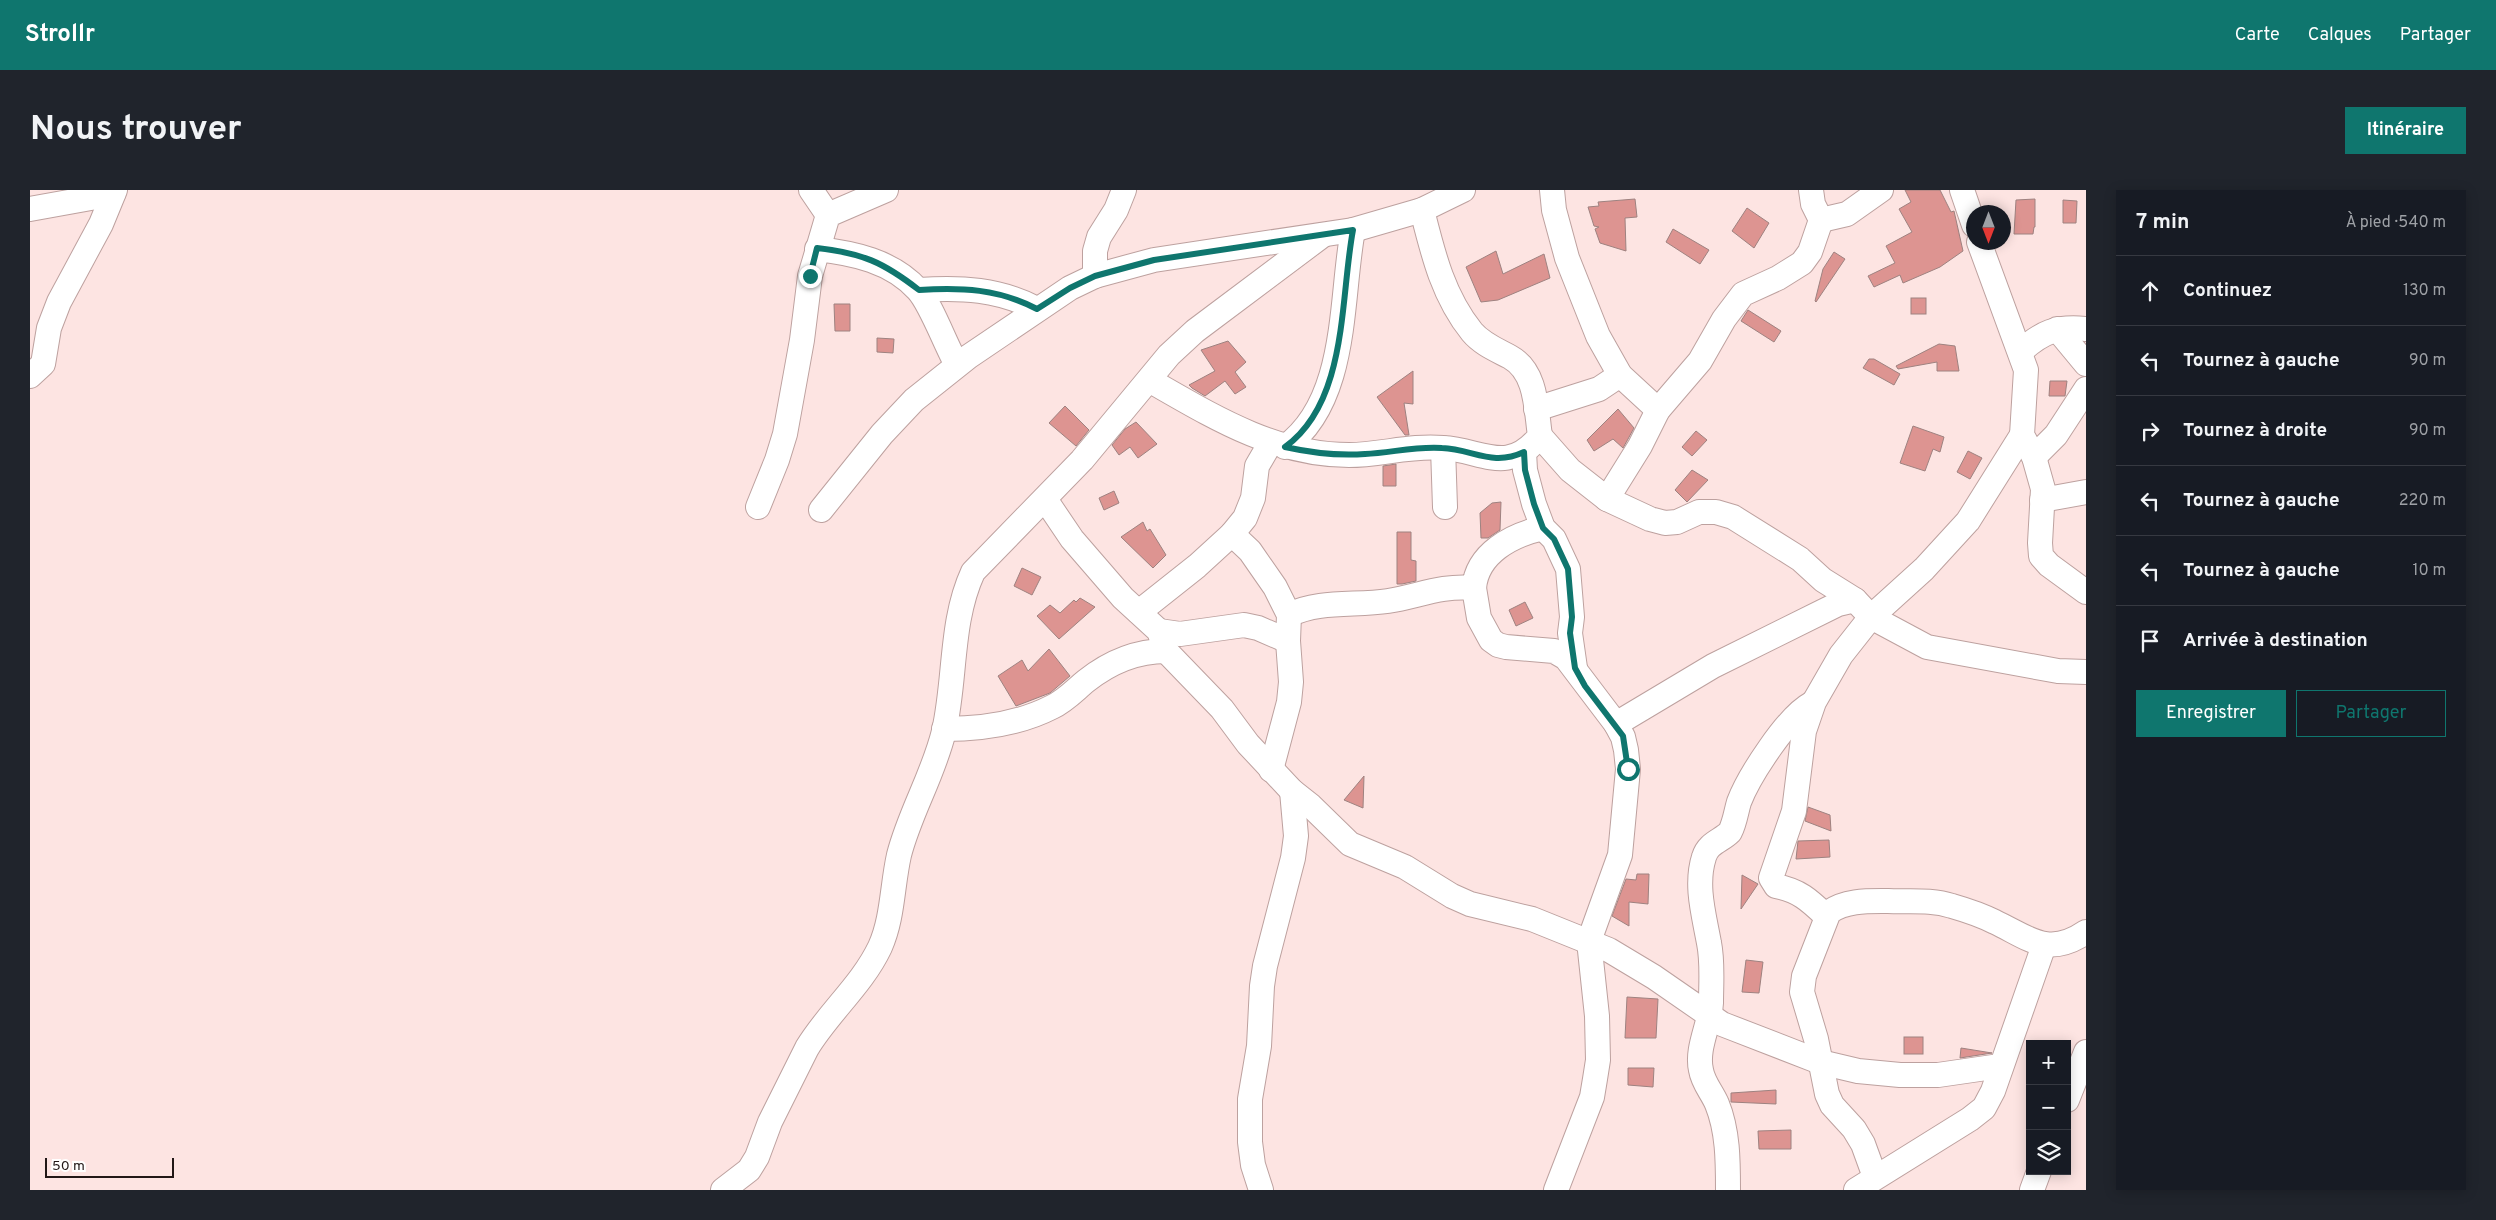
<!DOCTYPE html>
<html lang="fr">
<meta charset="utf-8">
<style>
body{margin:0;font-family:Overpass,sans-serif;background:#20242c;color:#f1f3f6}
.controls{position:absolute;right:15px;bottom:15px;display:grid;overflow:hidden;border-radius:0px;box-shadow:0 2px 12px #0003}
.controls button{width:45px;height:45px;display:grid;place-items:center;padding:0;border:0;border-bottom:1px solid #363941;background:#171b24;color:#f1f3f6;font:25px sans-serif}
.compass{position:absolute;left:1936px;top:15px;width:45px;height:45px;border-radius:50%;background:#171b24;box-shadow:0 2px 12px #0003;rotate:180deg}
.scale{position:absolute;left:15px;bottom:12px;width:129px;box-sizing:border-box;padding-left:5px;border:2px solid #221716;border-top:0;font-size:14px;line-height:18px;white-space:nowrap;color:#221716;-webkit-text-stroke:4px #fff;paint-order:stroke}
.stop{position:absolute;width:15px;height:15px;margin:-11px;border:4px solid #0f766e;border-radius:50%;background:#fff}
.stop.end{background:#0f766e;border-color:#fff;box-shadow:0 1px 5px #0008}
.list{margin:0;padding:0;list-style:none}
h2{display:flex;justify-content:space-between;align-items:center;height:65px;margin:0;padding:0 20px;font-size:21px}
h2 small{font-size:16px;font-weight:400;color:#9ea1a6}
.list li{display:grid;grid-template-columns:32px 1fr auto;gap:15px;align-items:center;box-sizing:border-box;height:70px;padding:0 20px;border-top:1px solid #363941}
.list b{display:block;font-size:19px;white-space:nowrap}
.list em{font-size:16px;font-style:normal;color:#9ea1a6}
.actions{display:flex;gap:10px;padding:15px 20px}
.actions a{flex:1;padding:11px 0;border:1px solid #0f766e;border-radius:0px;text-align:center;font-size:18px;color:#0f766e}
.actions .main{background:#0f766e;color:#fff}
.icon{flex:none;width:28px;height:28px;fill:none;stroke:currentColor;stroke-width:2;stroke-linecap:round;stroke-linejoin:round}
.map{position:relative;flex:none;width:2056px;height:1000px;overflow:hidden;border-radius:0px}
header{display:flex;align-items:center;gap:30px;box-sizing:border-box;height:70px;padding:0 25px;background:#0f766e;color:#fff}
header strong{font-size:24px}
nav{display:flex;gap:28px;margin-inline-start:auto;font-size:18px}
.intro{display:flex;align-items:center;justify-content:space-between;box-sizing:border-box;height:120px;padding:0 30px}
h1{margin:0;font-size:35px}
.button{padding:12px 22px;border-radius:0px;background:#0f766e;color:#fff;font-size:18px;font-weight:700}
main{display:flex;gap:30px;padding:0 30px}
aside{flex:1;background:#171b24;border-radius:0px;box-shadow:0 2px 12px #0003}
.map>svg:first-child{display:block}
.building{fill:#dd9491;stroke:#9e8280}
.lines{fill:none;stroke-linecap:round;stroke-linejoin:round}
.minor-casing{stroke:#bda19f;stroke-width:26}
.minor{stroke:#fff;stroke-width:24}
.route{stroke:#0f766e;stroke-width:6}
</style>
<header>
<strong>Strollr</strong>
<nav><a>Carte</a><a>Calques</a><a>Partager</a></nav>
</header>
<div class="intro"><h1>Nous trouver</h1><a class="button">Itinéraire</a></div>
<main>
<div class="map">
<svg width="2056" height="1000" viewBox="0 0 2056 1000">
<rect width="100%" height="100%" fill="#fde4e2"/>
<g class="building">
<path d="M1875,0h35l11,22 3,-1 9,40 -23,16 -37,16 -3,-8 -26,12 -6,-11 27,-13 -9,-17 26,-14 -13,-23 12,-7z"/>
<path d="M1605,9l2,18 -12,1 1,33 -26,-8 -5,-14 4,-2 -5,-1 -6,-19 11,-1 -1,-4z"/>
<path d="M2005,9v28h-1l-1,7h-19l2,-34z"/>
<path d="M2033,10l14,1 -1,22h-13z"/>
<path d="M1717,18l22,15 -15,25 -22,-17z"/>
<path d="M1643,39l36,21 -9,14 -34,-22z"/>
<path d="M1466,61l7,23 41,-20 6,24 -52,22 -17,2 -15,-35z"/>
<path d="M1804,62l11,7 -29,43 -1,-1 8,-32z"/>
<rect x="1881" y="108" width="15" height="16"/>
<path d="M804,114h16v27h-15z"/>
<path d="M1718,120l33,21 -7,11 -33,-21z"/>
<path d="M847,148l17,1 -1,14 -16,-1z"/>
<path d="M1198,151l18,21 -11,10 11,15 -11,7 -10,-13 -20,15 -13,-8 -3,-3 26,-14 -14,-21z"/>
<path d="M1909,154l16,2 4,25h-22v-9l-39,7 -2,-3z"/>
<path d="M1839,169h5l26,15 -6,11 -31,-17z"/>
<path d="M1383,181v33l-9,-1 5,32h-4l-28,-38z"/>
<path d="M2020,191h17l-2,15h-16z"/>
<path d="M1035,216l24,24 -13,16 -27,-23z"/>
<path d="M1588,219l16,19 -6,11 -5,9 -10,-9 -19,12 -7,-11z"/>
<path d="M1106,232l21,22 -19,14 -8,-11 -11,8 -7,-10 13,-16z"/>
<path d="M1883,236l31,11 -4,15 -7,-3 -8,22 -25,-8z"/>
<path d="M1666,241l11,9 -15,16 -10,-9z"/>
<path d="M1938,261l14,7 -12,21 -13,-7z"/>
<path d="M1366,274v22h-13v-20z"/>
<path d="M1662,280l16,10 -21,22 -12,-12z"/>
<path d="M1084,301l5,12 -15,7 -5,-12z"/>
<path d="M1471,312l-1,28 -12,8h-7l-1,-25 12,-10z"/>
<path d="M1113,332l4,9 3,-2 16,26 -13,13 -32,-31z"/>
<path d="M1367,342h14v28l5,1v20l-14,3h-5z"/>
<path d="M992,378l19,9 -9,18 -18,-9z"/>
<path d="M1050,408l15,9 -36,32 -22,-23 13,-11 10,8 14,-13 2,2z"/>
<path d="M1495,412l8,16 -17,8 -7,-16z"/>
<path d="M1019,459l21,27 -20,17 -34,13 -18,-30 24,-16 6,11z"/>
<path d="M1334,586l-1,32 -19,-8z"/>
<path d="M1778,617l22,8 1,16 -26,-10z"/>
<path d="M1799,650l1,17 -34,2 2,-18z"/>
<path d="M1607,684h12l-1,30 -19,-2v24l-17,-10 14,-37 10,1z"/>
<path d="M1712,685l16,9 -17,25z"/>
<path d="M1716,770l17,2 -4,31 -17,-1z"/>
<path d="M1597,807l31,2 -2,39h-31z"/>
<rect x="1874" y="847" width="19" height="17"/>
<path d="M1931,858l31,5 -32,5z"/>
<path d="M1598,878h26l-1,19 -25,-2z"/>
<path d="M1746,900v14l-45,-2v-9z"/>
<path d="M1761,940v19h-32l-1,-18z"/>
</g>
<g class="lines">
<defs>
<g id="minor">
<path d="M781,0l17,25"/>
<path d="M1522,0l2,20 13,48 31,78 22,39 38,35"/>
<path d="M1932,0l12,35"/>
<path d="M0,19l83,-15"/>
<path d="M1791,30l26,-6 34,-24"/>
<path d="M1949,52l47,128 -4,65 12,22 9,32 -3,54 1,13 8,9 37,27"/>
<path d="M787,59c36,4 75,12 101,41 13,14 28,56 39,75"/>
<path d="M1065,86v-25l4,-14 17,-27 8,-20"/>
<path d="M889,100c42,-3 80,-1 118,19"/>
<path d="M2027,139l29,35"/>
<path d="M1990,162c22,-20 36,-26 66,-23"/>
<path d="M0,186l13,-12 6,-36 10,-26 42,-78 14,-34"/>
<path d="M1119,190c63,36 125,75 200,75 31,0 62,-10 94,-7 39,2 65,28 97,-12 -4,-27 -3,-64 -30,-79 -13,-7 -28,-13 -38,-25 -29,-36 -39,-78 -50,-122"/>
<path d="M1506,219l63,-20 21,-14"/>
<path d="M1510,246l30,34 37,29 43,20 15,4 12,-1 22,-10h17l17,5 67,42 23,21 32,20 16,17 56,30 131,24 28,1"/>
<path d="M1255,257c64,-46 55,-149 68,-217"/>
<path d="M1413,258l2,59"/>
<path d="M1494,262l1,18 9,34 9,24 11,11 14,30 4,48 -2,16 5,35"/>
<path d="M2004,267l22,-22 30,-46"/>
<path d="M1015,309l27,40 51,59 36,33 7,20 56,58 26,35 44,47 19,15 39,38 55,23 47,29 18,8 62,15 77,31 45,27 68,47 98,38 38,9 42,4h38l62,-9"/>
<path d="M1577,309l33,-53 18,-36 42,-49 24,-42 19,-25 35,-16 24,-15 8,-11 11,-32 -8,-16 -2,-14"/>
<path d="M2012,310l44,-8"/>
<path d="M728,317l19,-47 8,-26 17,-94 8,-64 18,-61 58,-25"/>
<path d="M791,320l61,-76 32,-34 54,-43 102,-69 25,-12 59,-16 199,-30 69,-20 41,-20"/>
<path d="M1202,344l18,17 25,36 14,28 -1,26 3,41 -2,20 -18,68"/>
<path d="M1444,398l5,30 12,22 7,5 8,2 48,4 12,7 50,66 7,13 3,13 2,19 -8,86 -31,86 8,75 1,44 -3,19 -3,18 -36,93"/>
<path d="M1109,422l58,-46 35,-32 13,-16 8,-20 4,-32 14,-24"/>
<path d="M1259,425c30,-15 66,-9 99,-14 31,-5 53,-16 86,-13 3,-35 38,-53 69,-60"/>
<path d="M1129,441l21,3 64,-9 14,3 30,13"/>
<path d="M1586,534l97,-58 125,-62 17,-4"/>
<path d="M914,539c37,0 75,-5 108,-22 13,-6 23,-17 34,-26 24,-19 49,-30 80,-30"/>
<path d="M1796,726c-17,-16 -26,-25 -50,-30l-5,-8 23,-67 10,-80 10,-29 27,-47 30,-38 53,-48 44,-48 54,-86"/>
<path d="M2037,910l19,-48"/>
<path d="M1845,987l-12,-33 -9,-15 -22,-24 -5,-11 -11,-55 -14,-47 2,-16 25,-64c17,-12 39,-11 59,-11 21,1 43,-2 64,5 14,4 29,9 43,16 34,16 53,36 91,10"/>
<path d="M693,1000l26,-20 8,-13 13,-35 37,-74c21,-35 55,-63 73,-101 13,-29 12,-61 19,-92 11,-43 34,-79 45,-124 12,-53 6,-109 29,-159l109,-112 87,-105 26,-24 128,-96"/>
<path d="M1231,1000l-8,-25 -3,-23v-43l9,-53 3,-60 3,-20 28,-108 3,-22 -4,-45"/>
<path d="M1698,1000c0,-29 0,-59 -11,-86 -5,-12 -14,-21 -16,-34 -5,-22 9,-45 10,-67 0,-20 2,-41 -2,-60 -5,-28 -14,-58 -5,-86 4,-14 17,-16 26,-25 5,-10 6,-20 9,-30 10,-26 48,-85 72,-98"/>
<path d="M1826,1000l114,-71 14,-11 9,-17 51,-146"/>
<path d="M2002,1000l7,-19"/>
</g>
</defs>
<use href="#minor" class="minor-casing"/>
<use href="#minor" class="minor"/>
</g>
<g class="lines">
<path class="route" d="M780,86l7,-28c45,5 66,14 102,42 42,-3 80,-1 118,19l33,-21 25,-12 59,-16 199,-30c-13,68 -5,172 -68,217 27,6 53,9 80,7 26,-1 50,-8 77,-6 31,1 50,19 82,4l1,18 9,34 9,24 11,11 14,30 4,48 -2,16 5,35 10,18 38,50 5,33"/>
</g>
</svg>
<div class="controls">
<button>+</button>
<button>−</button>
<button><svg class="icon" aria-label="layers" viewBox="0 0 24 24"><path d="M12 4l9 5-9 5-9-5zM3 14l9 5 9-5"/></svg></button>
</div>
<svg class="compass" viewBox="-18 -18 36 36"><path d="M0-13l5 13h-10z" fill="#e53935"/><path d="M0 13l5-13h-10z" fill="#9ea1a6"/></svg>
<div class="scale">50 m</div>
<div class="stop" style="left:1598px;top:579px"></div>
<div class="stop end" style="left:780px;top:86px"></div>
</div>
<aside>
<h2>7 min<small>À pied · 540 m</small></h2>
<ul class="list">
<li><svg class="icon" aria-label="ahead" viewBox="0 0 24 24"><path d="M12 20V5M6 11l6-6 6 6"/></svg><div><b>Continuez</b></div><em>130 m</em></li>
<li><svg class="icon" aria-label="left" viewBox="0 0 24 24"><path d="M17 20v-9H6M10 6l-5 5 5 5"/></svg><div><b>Tournez à gauche</b></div><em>90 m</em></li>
<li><svg class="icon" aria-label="right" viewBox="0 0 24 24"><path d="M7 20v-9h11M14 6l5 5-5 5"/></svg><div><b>Tournez à droite</b></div><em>90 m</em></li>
<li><svg class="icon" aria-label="left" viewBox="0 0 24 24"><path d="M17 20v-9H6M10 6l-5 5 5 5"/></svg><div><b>Tournez à gauche</b></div><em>220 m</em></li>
<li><svg class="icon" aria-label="left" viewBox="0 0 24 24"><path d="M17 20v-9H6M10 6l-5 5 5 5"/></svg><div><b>Tournez à gauche</b></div><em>10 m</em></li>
<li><svg class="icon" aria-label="arrive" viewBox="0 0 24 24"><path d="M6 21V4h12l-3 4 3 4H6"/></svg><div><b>Arrivée à destination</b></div></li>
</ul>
<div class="actions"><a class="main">Enregistrer</a><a>Partager</a></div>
</aside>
</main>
